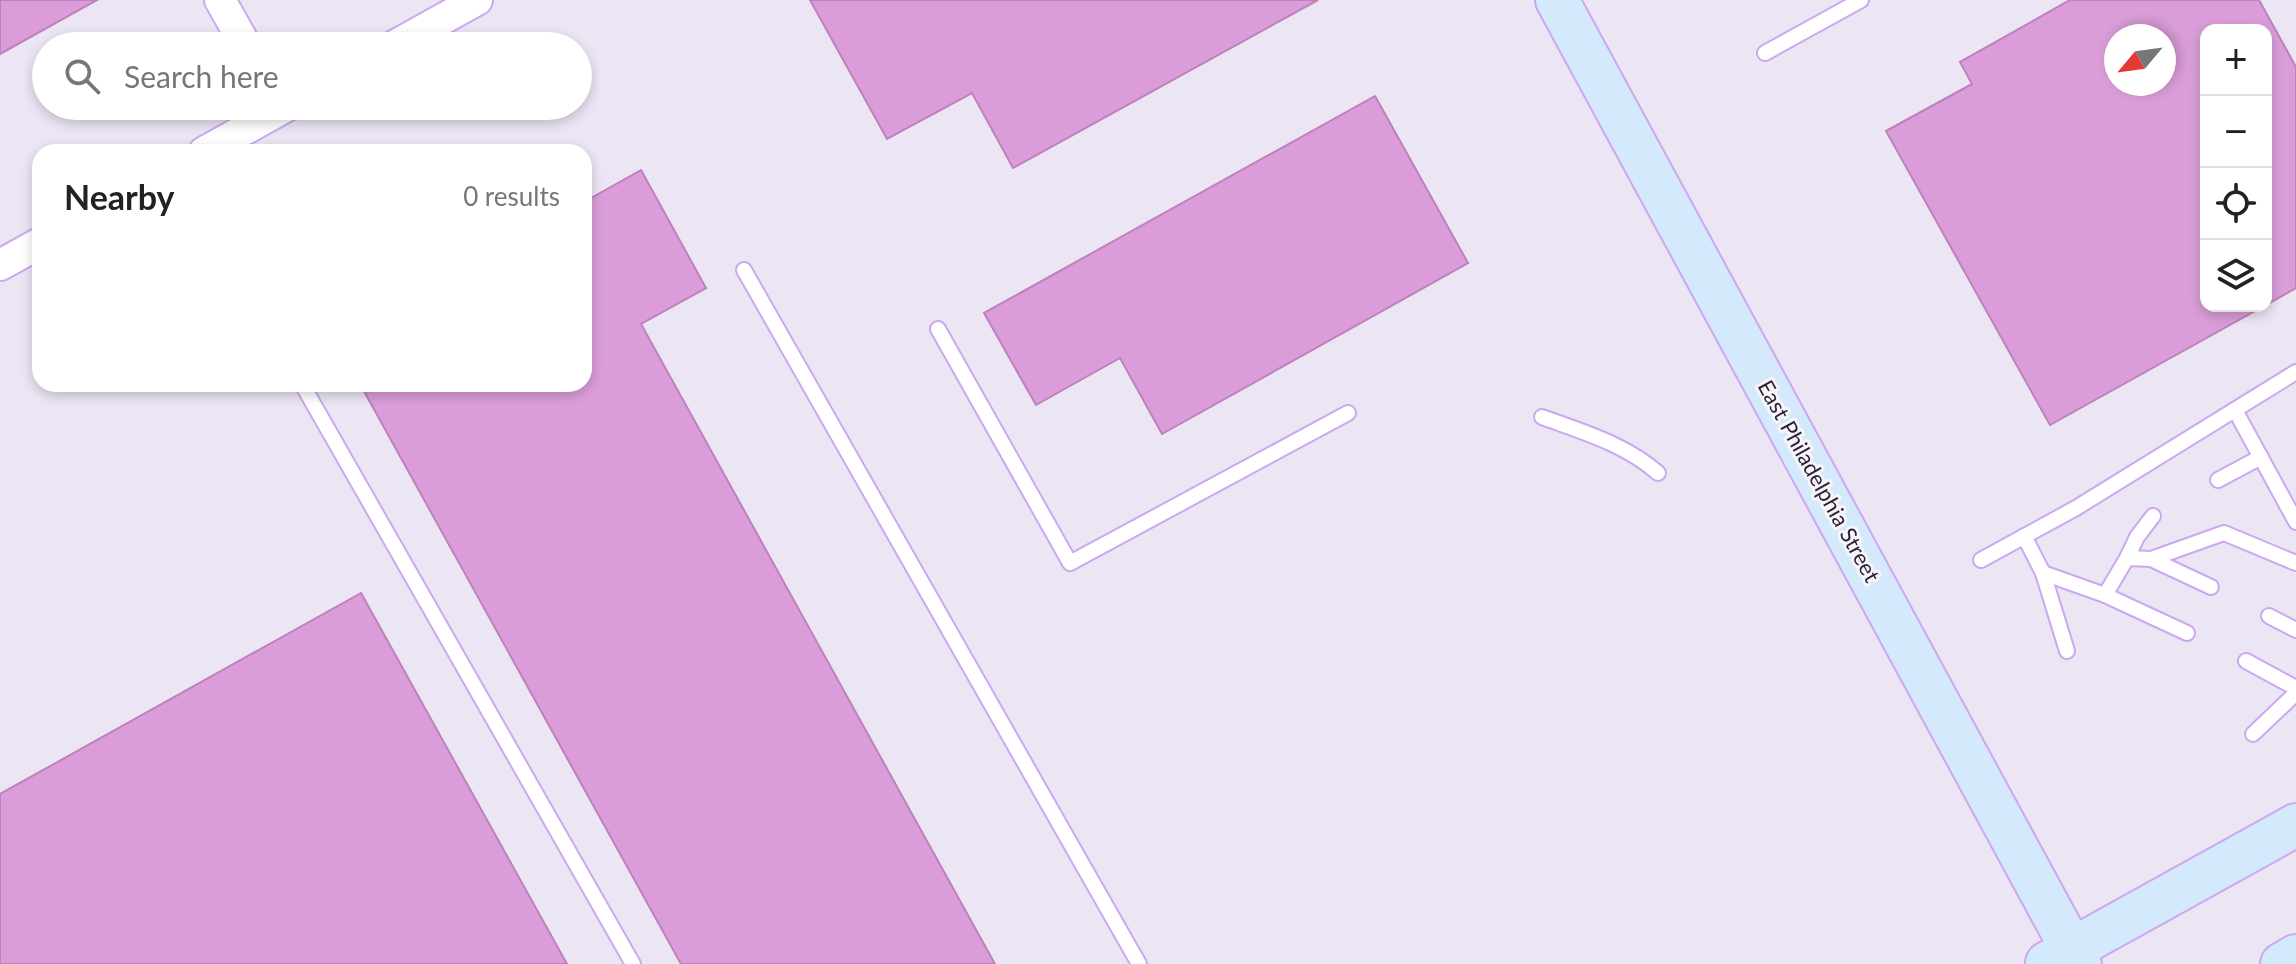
<!DOCTYPE html>
<meta charset="utf-8">
<style>
body{margin:0;font-family:Lato,sans-serif;background:#f2f2f2;color:#222}
.controls{position:absolute;right:24px;top:24px;display:grid;overflow:hidden;border-radius:16px;box-shadow:0 4px 12px #0003}
.controls button{width:72px;height:72px;display:grid;place-items:center;padding:0;border:0;border-bottom:2px solid #e0e0e0;background:#fff;color:#222;font:40px sans-serif}
.compass{position:absolute;left:2104px;top:24px;width:72px;height:72px;border-radius:50%;background:#fff;box-shadow:0 4px 12px #0003;rotate:241deg}
.list{margin:0;padding:0;list-style:none}
h2{display:flex;justify-content:space-between;align-items:center;height:104px;margin:0;padding:0 32px;font-size:34px}
h2 small{font-size:26px;font-weight:400;color:#767676}
.icon{flex:none;width:44px;height:44px;fill:none;stroke:currentColor;stroke-width:2;stroke-linecap:round;stroke-linejoin:round}
.map{position:relative;flex:none;width:2296px;height:964px;overflow:hidden}
.search{position:absolute;background:#fff;box-shadow:0 4px 12px #0003;left:32px;top:32px;width:560px;height:88px;display:flex;align-items:center;gap:20px;box-sizing:border-box;padding:0 28px;border-radius:44px;color:#767676;font-size:30px}
.panel{position:absolute;background:#fff;box-shadow:0 4px 12px #0003;left:32px;top:144px;width:560px;height:248px;border-radius:24px}
.map>svg:first-child{display:block}
.building{fill:#da9dd9;stroke:#bd81bb;stroke-width:2;fill-rule:evenodd}
.lines{fill:none;stroke-linecap:round;stroke-linejoin:round}
.lane-casing{stroke:#cca8f0;stroke-width:18}
.street-casing{stroke:#cca8f0;stroke-width:34}
.secondary-casing{stroke:#cca8f0;stroke-width:46}
.lane{stroke:#fff;stroke-width:14}
.street{stroke:#fff;stroke-width:30}
.secondary{stroke:#d4e9fc;stroke-width:42}
.labels{text-anchor:middle;stroke-width:6;stroke-linejoin:round;paint-order:stroke}
.street-label{font-size:22px;fill:#2c1d39;stroke:#f6f6f6}
</style>
<div class="map">
<svg width="2296" height="964" viewBox="0 0 2296 964">
<rect width="100%" height="100%" fill="#ece5f4"/>
<g class="building">
<path d="M0,0h97l-97,54z"/>
<path d="M810,0h508l-305,168 -41,-75 -85,46z"/>
<path d="M2070,0h189l37,67v221l-30,17v-275h-60v276h58l-214,119 -164,-294 86,-47 -12,-22zM2116,36h48v48h-48z"/>
<path d="M1375,96l93,167 -306,171 -42,-76 -84,47 -52,-92z"/>
<path d="M641,170l65,118 -65,36 354,640h-314l-321,-580h224v-182z"/>
<path d="M361,593l206,371h-567v-170z"/>
</g>
<g class="lines">
<defs>
<g id="lane">
<path d="M1765,53l96,-53"/>
<path d="M744,270l395,694"/>
<path d="M938,329l132,234 278,-150"/>
<path d="M302,384l331,580"/>
<path d="M2235,410l61,112"/>
<path d="M1542,417c41,15 83,27 116,56"/>
<path d="M2218,480l43,-23"/>
<path d="M2024,536l19,37 62,22 82,38"/>
<path d="M2127,558l10,-21 16,-21"/>
<path d="M2151,559l60,28"/>
<path d="M1981,560l95,-52 220,-136"/>
<path d="M2043,573l24,78"/>
<path d="M2105,595l22,-37 24,1 73,-26 72,30"/>
<path d="M2269,616l27,14"/>
<path d="M2246,661l50,27"/>
<path d="M2253,734l43,-41"/>
</g>
<g id="street">
<path d="M220,0l26,46"/>
<path d="M394,46l83,-46"/>
<path d="M204,152l83,-46"/>
<path d="M0,265l40,-22"/>
</g>
<g id="secondary">
<path d="M1557,0l523,964"/>
<path d="M2047,963l249,-138"/>
<path d="M2282,964l14,-8"/>
</g>
</defs>
<use href="#lane" class="lane-casing"/>
<use href="#street" class="street-casing"/>
<use href="#secondary" class="secondary-casing"/>
<use href="#lane" class="lane"/>
<use href="#street" class="street"/>
<use href="#secondary" class="secondary"/>
</g>
<g class="labels">
<g class="street-label">
<text transform="translate(1819 481) rotate(61)" y="8">East Philadelphia Street</text>
</g>
</g>
</svg>
<div class="controls">
<button>+</button>
<button>−</button>
<button><svg class="icon" aria-label="locate" viewBox="0 0 24 24"><circle cx="12" cy="12" r="6"/><path d="M12 2v4M12 18v4M2 12h4M18 12h4"/></svg></button>
<button><svg class="icon" aria-label="layers" viewBox="0 0 24 24"><path d="M12 4l9 5-9 5-9-5zM3 14l9 5 9-5"/></svg></button>
</div>
<svg class="compass" viewBox="-18 -18 36 36"><path d="M0-13l5 13h-10z" fill="#e53935"/><path d="M0 13l5-13h-10z" fill="#767676"/></svg>
<div class="search"><svg class="icon" aria-label="search" viewBox="0 0 24 24"><circle cx="10" cy="10" r="6"/><path d="M15 15l6 6"/></svg>Search here</div>
<section class="panel">
<h2>Nearby<small>0 results</small></h2>
<ul class="list">
</ul>
</section>
</div>
